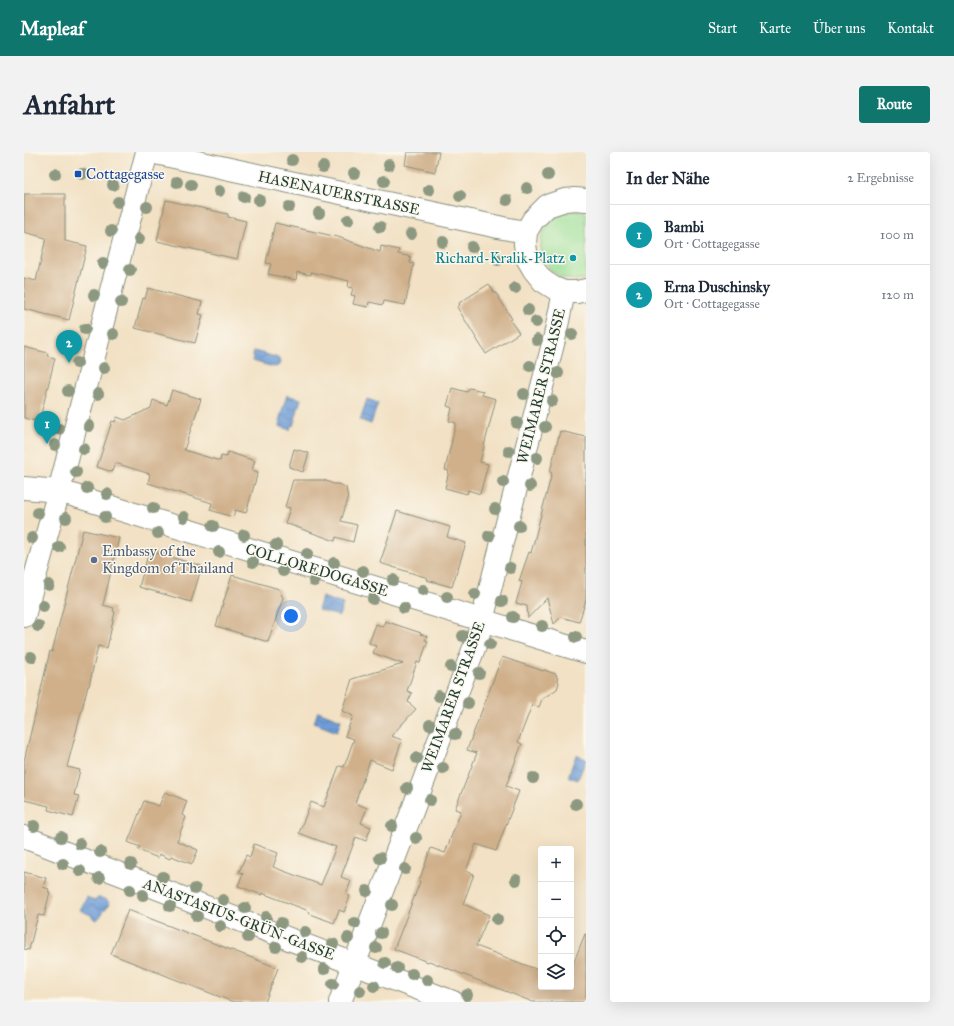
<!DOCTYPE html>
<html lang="de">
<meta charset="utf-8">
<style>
body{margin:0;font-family:"IM FELL Great Primer",serif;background:#f2f2f3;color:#1f2937}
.controls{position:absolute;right:12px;bottom:12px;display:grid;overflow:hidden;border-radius:4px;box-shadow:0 4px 16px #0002}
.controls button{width:36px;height:36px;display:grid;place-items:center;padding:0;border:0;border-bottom:1px solid #e0e1e3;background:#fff;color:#1f2937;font:20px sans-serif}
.you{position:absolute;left:267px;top:464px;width:14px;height:14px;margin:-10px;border:3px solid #fff;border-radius:50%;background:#1a73e8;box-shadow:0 0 0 6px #1a73e833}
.badge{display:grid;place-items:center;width:26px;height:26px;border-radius:50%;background:#0f766e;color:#fff;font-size:13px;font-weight:700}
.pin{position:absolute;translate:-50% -33px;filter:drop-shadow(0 1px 2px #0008)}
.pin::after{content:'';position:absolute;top:21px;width:14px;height:12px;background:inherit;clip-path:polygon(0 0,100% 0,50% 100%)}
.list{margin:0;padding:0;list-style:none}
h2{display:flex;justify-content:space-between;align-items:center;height:52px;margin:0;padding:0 16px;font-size:17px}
h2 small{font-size:13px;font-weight:400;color:#747a83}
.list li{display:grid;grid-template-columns:26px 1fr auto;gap:12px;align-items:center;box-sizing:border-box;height:60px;padding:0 16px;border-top:1px solid #e0e1e3}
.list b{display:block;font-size:15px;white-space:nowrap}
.list p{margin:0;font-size:13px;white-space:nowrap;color:#747a83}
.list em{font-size:13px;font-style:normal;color:#747a83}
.icon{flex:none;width:22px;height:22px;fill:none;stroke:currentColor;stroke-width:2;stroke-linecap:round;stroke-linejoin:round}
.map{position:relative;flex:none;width:562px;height:850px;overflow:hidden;border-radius:4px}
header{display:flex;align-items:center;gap:24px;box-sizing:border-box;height:56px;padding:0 20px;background:#0f766e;color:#fff}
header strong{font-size:19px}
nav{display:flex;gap:22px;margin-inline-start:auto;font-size:14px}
.intro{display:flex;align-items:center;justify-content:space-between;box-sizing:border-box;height:96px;padding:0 24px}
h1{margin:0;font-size:28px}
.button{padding:10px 18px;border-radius:4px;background:#0f766e;color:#fff;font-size:14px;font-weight:700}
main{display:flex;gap:24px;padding:0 24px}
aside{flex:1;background:#fff;border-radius:4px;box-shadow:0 4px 16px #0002}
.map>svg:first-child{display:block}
.green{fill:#9bdf97;stroke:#5d8e66}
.water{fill:url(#water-waves);stroke:#466c85}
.building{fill:#d0b08b}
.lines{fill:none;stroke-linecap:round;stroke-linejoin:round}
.street-casing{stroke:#888f7c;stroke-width:24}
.secondary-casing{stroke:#888f7c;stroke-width:24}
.street{stroke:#fff;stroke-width:22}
.secondary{stroke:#fff;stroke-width:22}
.tree{fill:#8c9880}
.transit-dot{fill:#1a4fb4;stroke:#fbf7ec;stroke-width:1.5}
.culture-dot{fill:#0f9aa8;stroke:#fbf7ec;stroke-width:1.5}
.service-dot{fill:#5c6f8a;stroke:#fbf7ec;stroke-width:1.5}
.labels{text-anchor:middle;stroke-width:3;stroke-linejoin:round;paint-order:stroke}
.transit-label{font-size:15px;fill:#164399;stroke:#fbf7ec;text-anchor:start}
.street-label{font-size:15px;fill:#1f3d34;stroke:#fbf7ec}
.culture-label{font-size:15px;fill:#0d838f;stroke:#fbf7ec;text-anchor:end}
.service-label{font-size:15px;fill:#4e5e75;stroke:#fbf7ec;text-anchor:start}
</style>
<header>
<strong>Mapleaf</strong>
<nav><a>Start</a><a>Karte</a><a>Über uns</a><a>Kontakt</a></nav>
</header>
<div class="intro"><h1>Anfahrt</h1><a class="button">Route</a></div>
<main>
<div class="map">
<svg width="562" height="850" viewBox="0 0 562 850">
<defs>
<pattern id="water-waves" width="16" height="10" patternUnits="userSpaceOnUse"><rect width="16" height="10" fill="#6e9cd6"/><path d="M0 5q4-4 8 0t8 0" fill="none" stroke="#5a80ae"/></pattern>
</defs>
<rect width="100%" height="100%" fill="#fbf7ec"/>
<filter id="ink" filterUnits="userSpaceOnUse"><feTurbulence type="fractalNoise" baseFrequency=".025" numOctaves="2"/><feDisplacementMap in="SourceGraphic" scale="8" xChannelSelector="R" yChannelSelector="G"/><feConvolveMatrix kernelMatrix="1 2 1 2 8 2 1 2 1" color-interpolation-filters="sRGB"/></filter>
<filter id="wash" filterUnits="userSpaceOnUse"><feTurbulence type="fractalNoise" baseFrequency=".012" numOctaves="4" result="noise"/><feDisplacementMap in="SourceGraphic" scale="16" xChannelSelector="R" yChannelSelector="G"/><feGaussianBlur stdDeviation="0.9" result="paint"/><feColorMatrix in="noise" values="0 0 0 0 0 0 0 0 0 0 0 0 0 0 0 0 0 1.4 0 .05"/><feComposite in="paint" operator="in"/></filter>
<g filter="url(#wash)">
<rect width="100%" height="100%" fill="#f2e1c4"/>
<path class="green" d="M552,59l10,1v67c-47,9 -62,-51 -22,-66 4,-2 8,-2 12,-2z"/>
<g class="water">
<path d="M230,199l22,6 3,2 1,4 -2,3 -4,1 -22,-6z"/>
<path d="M263,243l14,4 -8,27 -2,-1 -1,5 -11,-4 1,-4 -1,-1z"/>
<path d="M343,247l11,4 -7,21 -11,-4z"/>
<path d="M298,445l21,7 -4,12 -21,-6z"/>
<path d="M294,559l23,9 -4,12 -23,-9z"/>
<path d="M552,603l10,4 -8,21 -10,-3z"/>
<path d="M63,745l7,4 4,-3c6,0 10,1 12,6 -7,6 -7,10 -13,16l-4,-2 -2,-3 -11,-5z"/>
</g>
<g id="blocks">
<g class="building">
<path d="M383,0h32l-4,20 -30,-7z"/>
<path d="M0,42h41v47l22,5 -18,74 -45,-11v-31l12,3 10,-43 -22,-6z"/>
<path d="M142,48l62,14v3l18,4 -9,38 -80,-18z"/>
<path d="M251,71l63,14 42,15 1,-6 18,4 -1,4 13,3 -1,6 4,1 -9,41 -21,-4 -1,4 -14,-3 -1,5 -15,-3 2,-8 -4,-1 2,-7 -5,-1 1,-6 -38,-9v3l-14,-3 -1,8 -28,-6 3,-10 -5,-1z"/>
<path d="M465,132l6,10 1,-1 16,26 -2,1 9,13 -33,21 -29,-47 3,-2 -1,-2z"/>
<path d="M124,136l54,14 -3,12 4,1 -8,28 -60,-15 8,-30 2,1z"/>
<path d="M0,195l24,6 -1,3 8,2 -16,64 -15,-4z"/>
<path d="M428,236l15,4 2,-4 14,3 -1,4 14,4 -16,63 8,2 -8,30 -12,-4 -1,4 -22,-6 4,-17 -4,-1 11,-47 -7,-2 3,-13 -5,-2z"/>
<path d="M148,238l29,9 -17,51 36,11 1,-5 6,1 1,-5 27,9 -3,9 6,2 -12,41 -11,-3 -2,7 -23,-7 2,-7 -64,-20 2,-9 -35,-11 -3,9 -15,-5 15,-46 3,1 2,-5 8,3 26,-12 2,-8 14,5z"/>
<path d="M536,279l26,6v163l-7,22 -18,-5 -7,7 -7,-26 -19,20 -1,-12 -11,-3 6,-21 -3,-1 10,-29 2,1 21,-80 -2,-1z"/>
<path d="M270,297l15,4 -6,19 -14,-5z"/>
<path d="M269,328h31l9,4h5l8,3 2,12 -7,22 16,4 -4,17 -17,-5 -1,4 -50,-18 5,-15 -5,-1z"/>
<path d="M373,359l53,16 -3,10 19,6 -14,44 -25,-7 1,-2 -48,-15z"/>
<path d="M59,378l36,8 -16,67 11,3 -1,3 2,1 -8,36 -9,-2 -9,40h-1l-21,81 13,3 -6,25 5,1 -6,21 -25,-7 1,-4 -25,-6v-39l26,-110 2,1z"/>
<path d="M125,399l53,15 -11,36 -52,-15z"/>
<path d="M208,423l47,14 4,9 -15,44 -52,-16z"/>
<path d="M361,469l36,12 -1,1 7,2 -2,4 3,1 -8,22 -3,-1 -10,29 5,2 -4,9 8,7 -25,27 11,4 -10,29 -22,-9 -15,43 12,5 -6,15 10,4 -5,14 -10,-4 -15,40 10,4 -5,13 4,2 -6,16 -5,-2 -5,13 -26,-10 1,-2 -47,-18v2l-24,-9 5,-13 -4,-1 7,-17 4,2 4,-13 24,9 -5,14 48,18 15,-38 -37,-14 12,-31 13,5 15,-41 5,1 10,-28 -9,-3 8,-20 -11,-5 10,-32 51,-15 -30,-11 3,-7 -7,-3 7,-19 7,3z"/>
<path d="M478,505l41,14 1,-1 12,4 3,9 -2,6 -15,10 -3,8 -7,-2 -14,37 4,2 -16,42 13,5 -23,60 -20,-7 -10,27 8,3 -11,30 26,11 -13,31 65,25v16h30v-18l14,-35h1v68h-53l-104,-41 -1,1 -34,-13 26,-67 -1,-1 12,-33 14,5 16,-42 -6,-2 22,-56 -10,-3z"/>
<path d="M141,640l22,9 -5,14 4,2 -9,24 21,9 -6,14 -21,-8 -1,3 -11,-5 -1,4 -20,-8 2,-3 -12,-5 16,-41 15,5z"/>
<path d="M0,720l22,6 -3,9 6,2 -1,3h2l-6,24 -6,-1 -9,35 -5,-1z"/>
<path d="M104,758l150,58 -13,34h-32l-122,-48z"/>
</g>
</g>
</g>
<g filter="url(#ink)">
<use href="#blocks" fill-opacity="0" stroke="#888f7c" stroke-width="1"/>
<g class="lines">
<defs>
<g id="street">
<path d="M0,336l35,3 527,161"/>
<path d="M0,464l35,-125 88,-339"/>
<path d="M0,685l429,165"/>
<path d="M316,850l137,-362 77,-300 10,-48"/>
</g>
<g id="secondary">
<path d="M127,0l352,76 23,4"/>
<path d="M562,48l-11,-1 -10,1 -18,6 -14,14 -7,12 -1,12 2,14 7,12 9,11 11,7 10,4h13l9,-2"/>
</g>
</defs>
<use href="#street" class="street-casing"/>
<use href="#secondary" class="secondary-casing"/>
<use href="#street" class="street"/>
<use href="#secondary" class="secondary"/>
</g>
<g class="tree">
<circle cx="268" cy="8" r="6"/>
<circle cx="365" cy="13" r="6"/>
<circle cx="299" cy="15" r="6"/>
<circle cx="330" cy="21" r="6"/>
<circle cx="31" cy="22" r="6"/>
<circle cx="58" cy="22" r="6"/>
<circle cx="524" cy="23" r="6"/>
<circle cx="360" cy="29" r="6"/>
<circle cx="153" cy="30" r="6"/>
<circle cx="89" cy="33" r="6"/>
<circle cx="167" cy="33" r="6"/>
<circle cx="503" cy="36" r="6"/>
<circle cx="405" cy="38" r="6"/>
<circle cx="195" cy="39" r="6"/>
<circle cx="436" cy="44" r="6"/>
<circle cx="220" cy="45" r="6"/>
<circle cx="235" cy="48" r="6"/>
<circle cx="483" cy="48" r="6"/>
<circle cx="94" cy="50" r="6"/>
<circle cx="123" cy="55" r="6"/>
<circle cx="265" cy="55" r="6"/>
<circle cx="295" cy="61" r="6"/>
<circle cx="324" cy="68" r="6"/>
<circle cx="356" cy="75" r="6"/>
<circle cx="87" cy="79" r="6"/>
<circle cx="387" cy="82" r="6"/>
<circle cx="115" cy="87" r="6"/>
<circle cx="419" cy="90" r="6"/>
<circle cx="448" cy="95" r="6"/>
<circle cx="474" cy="108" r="6"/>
<circle cx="79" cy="111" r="6"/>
<circle cx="106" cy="118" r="6"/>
<circle cx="491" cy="136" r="6"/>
<circle cx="70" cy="143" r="6"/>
<circle cx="97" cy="150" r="6"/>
<circle cx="504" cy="158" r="6"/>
<circle cx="512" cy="170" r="6"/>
<circle cx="61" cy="177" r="6"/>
<circle cx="89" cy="182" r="6"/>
<circle cx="548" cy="182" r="6"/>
<circle cx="513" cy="188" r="6"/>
<circle cx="53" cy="211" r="6"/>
<circle cx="506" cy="214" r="6"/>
<circle cx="80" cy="216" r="6"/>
<circle cx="534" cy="221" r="6"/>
<circle cx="44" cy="239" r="6"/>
<circle cx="74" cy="242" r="6"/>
<circle cx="500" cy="242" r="6"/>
<circle cx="528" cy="249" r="6"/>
<circle cx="493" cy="271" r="6"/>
<circle cx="65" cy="274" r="6"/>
<circle cx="521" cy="275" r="6"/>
<circle cx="35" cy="277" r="6"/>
<circle cx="31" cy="293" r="6"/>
<circle cx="60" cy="297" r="6"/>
<circle cx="485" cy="299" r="6"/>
<circle cx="513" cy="306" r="6"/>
<circle cx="52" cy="320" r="6"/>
<circle cx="479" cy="330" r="6"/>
<circle cx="506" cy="334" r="6"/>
<circle cx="63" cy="336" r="6"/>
<circle cx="83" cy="342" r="6"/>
<circle cx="129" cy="356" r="6"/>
<circle cx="471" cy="357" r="6"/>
<circle cx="14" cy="361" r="6"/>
<circle cx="81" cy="365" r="6"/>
<circle cx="160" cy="365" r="6"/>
<circle cx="42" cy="366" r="6"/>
<circle cx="189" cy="374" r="6"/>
<circle cx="495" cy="374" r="6"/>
<circle cx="134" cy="381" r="6"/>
<circle cx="220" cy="383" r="6"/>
<circle cx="465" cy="384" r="6"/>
<circle cx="8" cy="386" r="6"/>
<circle cx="252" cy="393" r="6"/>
<circle cx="35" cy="395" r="6"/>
<circle cx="195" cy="400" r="6"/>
<circle cx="283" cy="402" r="6"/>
<circle cx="229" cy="410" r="6"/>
<circle cx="310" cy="411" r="6"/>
<circle cx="486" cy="416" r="6"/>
<circle cx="259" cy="419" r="6"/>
<circle cx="339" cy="419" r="6"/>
<circle cx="369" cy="428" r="6"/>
<circle cx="290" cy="429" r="6"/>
<circle cx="25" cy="433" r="6"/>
<circle cx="399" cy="438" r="6"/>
<circle cx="451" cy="442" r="6"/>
<circle cx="423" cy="445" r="6"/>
<circle cx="349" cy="447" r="6"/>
<circle cx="478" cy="449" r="6"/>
<circle cx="19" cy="454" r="6"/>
<circle cx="380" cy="456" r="6"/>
<circle cx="489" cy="465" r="6"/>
<circle cx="14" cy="474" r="6"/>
<circle cx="518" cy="474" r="6"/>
<circle cx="439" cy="484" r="6"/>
<circle cx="552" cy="485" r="6"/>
<circle cx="466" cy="492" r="6"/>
<circle cx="7" cy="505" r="6"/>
<circle cx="427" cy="515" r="6"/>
<circle cx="455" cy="521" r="6"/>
<circle cx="415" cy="544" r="6"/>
<circle cx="444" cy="551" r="6"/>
<circle cx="406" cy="573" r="6"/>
<circle cx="431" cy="582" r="6"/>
<circle cx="393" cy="606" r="6"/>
<circle cx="419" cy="616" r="6"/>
<circle cx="509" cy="626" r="6"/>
<circle cx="383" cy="636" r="6"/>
<circle cx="406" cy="648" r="6"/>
<circle cx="552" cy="652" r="6"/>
<circle cx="10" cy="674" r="6"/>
<circle cx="368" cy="674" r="6"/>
<circle cx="37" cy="685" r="6"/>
<circle cx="392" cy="686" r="6"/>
<circle cx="56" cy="692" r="6"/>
<circle cx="76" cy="700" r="6"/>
<circle cx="356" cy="706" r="6"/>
<circle cx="39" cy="712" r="6"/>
<circle cx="107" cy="712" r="6"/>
<circle cx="381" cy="717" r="6"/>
<circle cx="56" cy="719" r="6"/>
<circle cx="139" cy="725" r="6"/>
<circle cx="75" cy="726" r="6"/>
<circle cx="492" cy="728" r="6"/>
<circle cx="171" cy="737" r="6"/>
<circle cx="106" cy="738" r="6"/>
<circle cx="343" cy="739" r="6"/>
<circle cx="119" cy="743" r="6"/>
<circle cx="199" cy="748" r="6"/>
<circle cx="368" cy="753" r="6"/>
<circle cx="146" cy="754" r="6"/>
<circle cx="221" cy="756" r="6"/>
<circle cx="173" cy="764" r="6"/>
<circle cx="242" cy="765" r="6"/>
<circle cx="473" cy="767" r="6"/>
<circle cx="257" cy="771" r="6"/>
<circle cx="331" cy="771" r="6"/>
<circle cx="196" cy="774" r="6"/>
<circle cx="281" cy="780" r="6"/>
<circle cx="357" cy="781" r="6"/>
<circle cx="224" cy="785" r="6"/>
<circle cx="324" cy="786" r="6"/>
<circle cx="309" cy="792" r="6"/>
<circle cx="252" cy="795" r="6"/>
<circle cx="352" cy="796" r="6"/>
<circle cx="278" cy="805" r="6"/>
<circle cx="361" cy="811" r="6"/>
<circle cx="373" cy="816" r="6"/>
<circle cx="300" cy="817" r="6"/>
<circle cx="388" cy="822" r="6"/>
<circle cx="403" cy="828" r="6"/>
<circle cx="309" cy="832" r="6"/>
<circle cx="350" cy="834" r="6"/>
<circle cx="336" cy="839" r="6"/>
<circle cx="443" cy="843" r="6"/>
</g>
</g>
<rect class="transit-dot" x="50" y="18" width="8" height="8" rx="2"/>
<circle class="culture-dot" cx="549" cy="106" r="4"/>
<circle class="service-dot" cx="70" cy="408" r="4"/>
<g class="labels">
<g class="transit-label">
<text x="62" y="27">Cottagegasse</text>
</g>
<g class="street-label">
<text transform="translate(315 41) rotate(12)" y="5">HASENAUERSTRASSE</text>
<text transform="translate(517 234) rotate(-76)" y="5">WEIMARER STRASSE</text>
<text transform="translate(293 418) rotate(17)" y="5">COLLOREDOGASSE</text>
<text transform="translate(429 545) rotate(-70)" y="5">WEIMARER STRASSE</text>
<text transform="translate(215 767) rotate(21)" y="5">ANASTASIUS-GRÜN-GASSE</text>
</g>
<g class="culture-label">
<text x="541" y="111">Richard-Kralik-Platz</text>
</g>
<g class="service-label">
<text x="78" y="404">Embassy of the<tspan x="78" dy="17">Kingdom of Thailand</tspan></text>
</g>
</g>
</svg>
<div class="controls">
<button>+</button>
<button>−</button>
<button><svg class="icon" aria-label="locate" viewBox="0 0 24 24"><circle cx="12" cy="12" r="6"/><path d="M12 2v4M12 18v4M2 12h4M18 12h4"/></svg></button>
<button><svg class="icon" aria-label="layers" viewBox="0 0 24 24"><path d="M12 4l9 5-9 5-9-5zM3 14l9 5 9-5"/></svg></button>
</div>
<div class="you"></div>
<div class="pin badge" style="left:23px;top:292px;background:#0f9aa8">1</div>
<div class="pin badge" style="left:45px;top:211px;background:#0f9aa8">2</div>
</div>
<aside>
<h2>In der Nähe<small>2 Ergebnisse</small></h2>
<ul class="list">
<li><span class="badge" style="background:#0f9aa8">1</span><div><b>Bambi</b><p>Ort · Cottagegasse</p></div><em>100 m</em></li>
<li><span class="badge" style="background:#0f9aa8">2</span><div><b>Erna Duschinsky</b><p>Ort · Cottagegasse</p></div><em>120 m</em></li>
</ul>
</aside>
</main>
